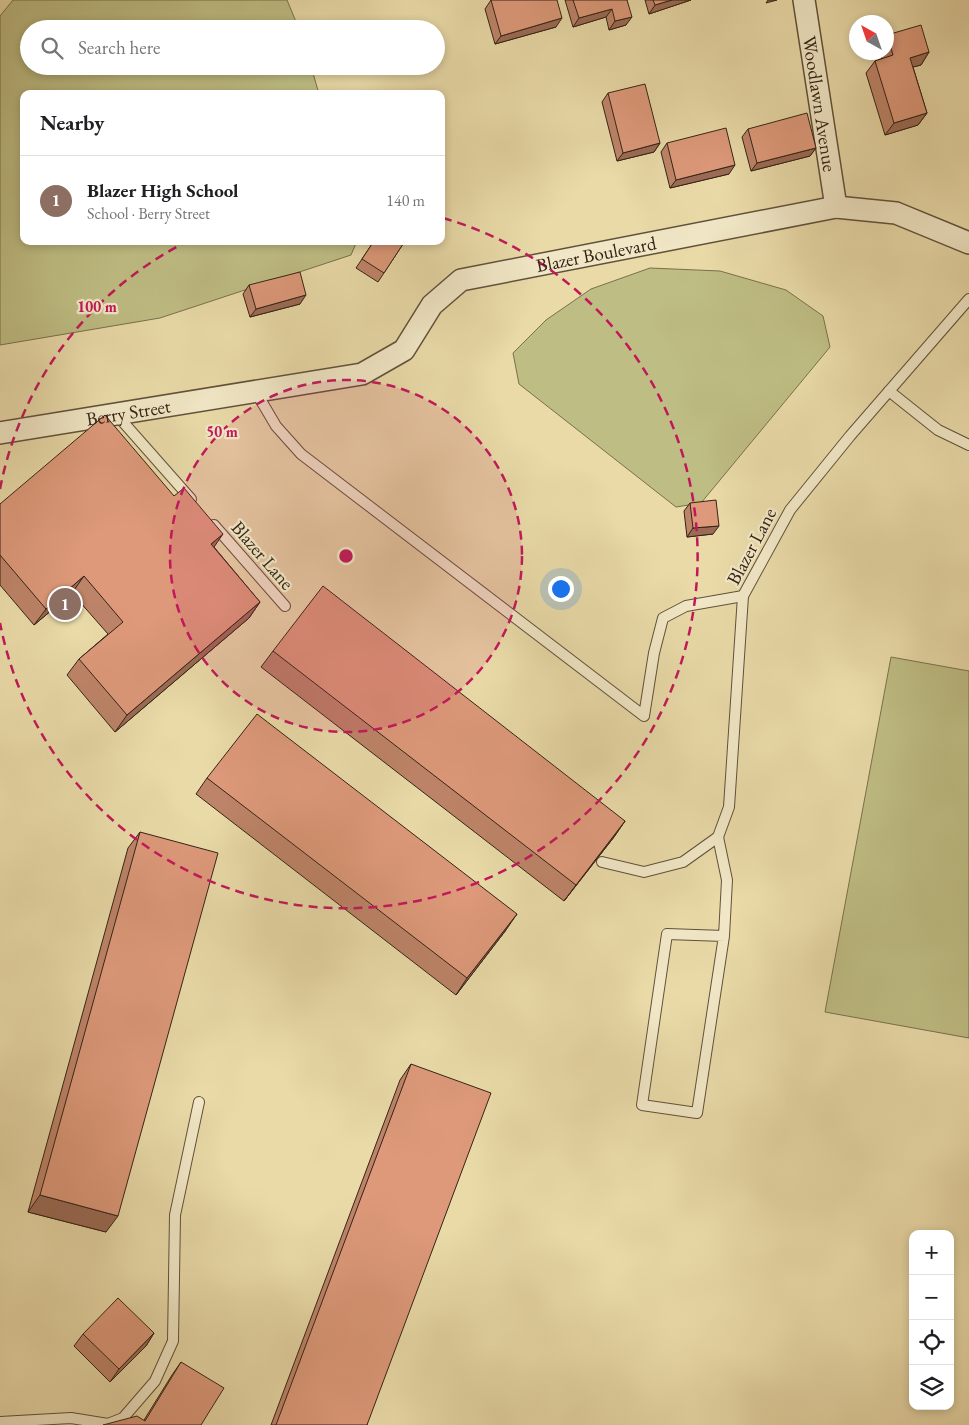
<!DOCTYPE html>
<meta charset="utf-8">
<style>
body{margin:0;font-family:"EB Garamond",serif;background:#f2f2f2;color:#202124}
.controls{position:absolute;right:15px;bottom:15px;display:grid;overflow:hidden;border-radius:10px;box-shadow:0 2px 8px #0003}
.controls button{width:45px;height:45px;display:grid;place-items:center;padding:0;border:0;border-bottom:1px solid #e0e0e0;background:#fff;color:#202124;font:25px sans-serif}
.compass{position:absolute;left:849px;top:15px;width:45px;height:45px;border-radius:50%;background:#fff;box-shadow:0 2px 8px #0003;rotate:320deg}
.you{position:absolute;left:560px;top:588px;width:18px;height:18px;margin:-12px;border:4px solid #fff;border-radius:50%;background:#1a73e8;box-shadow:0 0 0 8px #1a73e833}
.badge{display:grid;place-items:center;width:32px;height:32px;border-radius:50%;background:#ea580c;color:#fff;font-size:16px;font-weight:700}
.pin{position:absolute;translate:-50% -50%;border:2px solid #fff;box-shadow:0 1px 5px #0006}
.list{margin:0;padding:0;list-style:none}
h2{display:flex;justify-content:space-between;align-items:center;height:65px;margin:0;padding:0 20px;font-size:21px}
h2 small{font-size:16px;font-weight:400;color:#757577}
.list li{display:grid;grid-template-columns:32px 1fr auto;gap:15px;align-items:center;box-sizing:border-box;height:90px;padding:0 20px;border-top:1px solid #e0e0e0}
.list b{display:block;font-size:19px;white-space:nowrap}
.list p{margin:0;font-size:16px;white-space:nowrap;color:#757577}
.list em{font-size:16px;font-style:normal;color:#757577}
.icon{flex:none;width:28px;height:28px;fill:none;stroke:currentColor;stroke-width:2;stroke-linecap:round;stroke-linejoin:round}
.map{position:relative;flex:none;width:969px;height:1425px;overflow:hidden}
.search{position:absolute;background:#fff;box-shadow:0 2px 8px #0003;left:20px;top:20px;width:425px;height:55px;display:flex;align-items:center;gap:12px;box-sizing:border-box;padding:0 18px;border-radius:28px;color:#757577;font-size:19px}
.panel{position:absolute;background:#fff;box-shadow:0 2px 8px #0003;left:20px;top:90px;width:425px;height:155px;border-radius:10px}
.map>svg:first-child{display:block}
.green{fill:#bebd83;stroke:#79704c}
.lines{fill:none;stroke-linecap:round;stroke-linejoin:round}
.lane-casing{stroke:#61513a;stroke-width:12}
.street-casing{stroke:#61513a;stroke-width:24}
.lane{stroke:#f1e7c6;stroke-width:10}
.street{stroke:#f1e7c6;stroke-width:21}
.wall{fill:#be8469;stroke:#342316}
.shaded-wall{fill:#9b6b55;stroke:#342316}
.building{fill:#dd997a;stroke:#342316}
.ring{fill:none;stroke:#c2185b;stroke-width:2.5;stroke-dasharray:9 6}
.labels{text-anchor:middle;stroke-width:4.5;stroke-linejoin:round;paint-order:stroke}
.street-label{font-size:19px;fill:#342316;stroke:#f1e7c6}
.centre{fill:#c2185b;stroke:#f1e7c6;stroke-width:2.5}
.ring-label{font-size:15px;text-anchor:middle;font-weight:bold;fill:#c2185b;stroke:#f1e7c6;stroke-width:4.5;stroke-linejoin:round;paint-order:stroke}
</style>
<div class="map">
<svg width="969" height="1425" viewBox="0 0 969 1425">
<rect width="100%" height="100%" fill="#e9daa8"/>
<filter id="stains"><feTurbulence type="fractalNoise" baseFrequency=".004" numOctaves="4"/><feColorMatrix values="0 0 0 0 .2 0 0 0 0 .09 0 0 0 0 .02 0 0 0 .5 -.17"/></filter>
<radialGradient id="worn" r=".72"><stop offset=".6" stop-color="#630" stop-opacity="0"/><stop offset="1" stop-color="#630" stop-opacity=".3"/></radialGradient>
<g class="green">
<path d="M13,0h274l12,29h-270v37h282l8,28h-295v147h333l-6,14 -191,63 -160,27v-329z"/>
<path d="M650,268l70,3 66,19 37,26 7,31 -129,156 -25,4 -157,-123 -6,-31 33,-33 45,-31z"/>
<path d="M891,657l78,14v367l-144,-26z"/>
</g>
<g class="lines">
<defs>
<g id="lane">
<path d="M889,391l49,39 31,15"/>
<path d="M256,392l20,34 25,28 343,262 10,-63 9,-35 23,-12 57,-10"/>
<path d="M116,414l75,85"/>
<path d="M214,525l71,81"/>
<path d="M718,837l9,43 -3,56 -27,177 -55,-8 25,-171 57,2"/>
<path d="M602,862l42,10 39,-10 35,-25 11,-30 14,-211 47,-86 60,-74 119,-137"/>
<path d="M0,1422l71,-4 37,6 15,-6 32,-37 18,-40 2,-126 24,-113"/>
</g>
<g id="street">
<path id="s1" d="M804,0l32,207"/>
<path id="s2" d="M0,433l362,-59 42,-24 28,-45 29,-25 375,-73 60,6 73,30"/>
</g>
</defs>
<use href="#lane" class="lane-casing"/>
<use href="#street" class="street-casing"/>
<use href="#lane" class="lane"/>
<use href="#street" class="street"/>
</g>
<g class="wall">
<path d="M491,0l65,27 -61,17 -10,-35z"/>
<path d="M565,0h62l-1,25 -17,5 -3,-13 -33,10z"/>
<path d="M645,0h46l-42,14z"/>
<path d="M887,35l42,17 -8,13 -8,2 14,46 -9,12 -33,10 -19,-62 9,-12 7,-2 -2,-7h6z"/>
<path d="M608,93l52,50 -6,9 -37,9 -15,-59z"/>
<path d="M748,129l68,19 -6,8 -59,15 -9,-34z"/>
<path d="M667,143l62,31 -59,14 -9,-36z"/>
<path d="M374,241h31l-27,41 -22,-14z"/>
<path d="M249,285l51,19 -50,13 -7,-23z"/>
<path d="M690,503l23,31 -26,3 -3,-26z"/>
<path d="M0,504l214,43 46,55 -11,16 -134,114 -48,-57 12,-16 29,-25 -36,-41 -38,32 -34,-40z"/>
<path d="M273,651l352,170 -11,16 -50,64 -303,-234z"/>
<path d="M207,778l299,152 -50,65 -260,-201z"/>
<path d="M140,832l-34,400 -78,-20 100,-364z"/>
<path d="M411,1064l-44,361h-96l129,-345z"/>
<path d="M154,1333l-8,13 -36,36 -36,-36 9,-12z"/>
<path d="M181,1362l20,63 -57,-5 28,-45z"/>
</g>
<g class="shaded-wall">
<path d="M672,0h19l-42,14 6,-9z"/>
<path d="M768,0h9l-11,3z"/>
<path d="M612,9l-6,8 -33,10 6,-9z"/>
<path d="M632,17l-6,8 -17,5 6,-9z"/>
<path d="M562,18l-6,9 -61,17 6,-8z"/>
<path d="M929,52l-8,13 -20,5 9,-12z"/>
<path d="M927,113l-9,12 -33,10 9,-12z"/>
<path d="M660,143l-6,9 -37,9 6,-8z"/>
<path d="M816,148l-6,8 -59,15 6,-8z"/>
<path d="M735,165l-6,9 -59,14 6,-8z"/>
<path d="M306,295l-6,9 -50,13 6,-8z"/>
<path d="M719,526l-6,8 -26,3 6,-9z"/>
<path d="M223,534l-11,16 -1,-6z"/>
<path d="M84,576l-12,17 -38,32 12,-16z"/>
<path d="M260,602l-11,16 -134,114 12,-17z"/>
<path d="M625,821l-11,16 -50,64 12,-16z"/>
<path d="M517,914l-11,16 -50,65 11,-17z"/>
<path d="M40,1195l78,21 -12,16 -78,-20z"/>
<path d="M154,1333l-8,13 -36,36 9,-13z"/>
</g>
<g class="building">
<path d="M491,0h66l5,18 -61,18z"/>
<path d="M573,0h54l5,17 -17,4 -3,-12 -33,9z"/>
<path d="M653,0h19l-17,5z"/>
<path d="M921,25l8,27 -19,6 17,55 -33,10 -19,-62 18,-6 -6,-20z"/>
<path d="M645,84l15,59 -37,10 -15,-60z"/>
<path d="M807,113l9,35 -59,15 -9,-34z"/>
<path d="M726,128l9,37 -59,15 -9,-37z"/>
<path d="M374,241h31l-21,32 -22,-14z"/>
<path d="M300,272l6,23 -50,14 -7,-24z"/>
<path d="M105,415l69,81 10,-8 39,46 -12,10 49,58 -133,113 -48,-56 44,-37 -39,-46 -38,33 -46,-54v-51z"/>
<path d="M716,500l3,26 -26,2 -3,-25z"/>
<path d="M323,586l302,235 -49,64 -303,-234z"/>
<path d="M257,714l260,200 -50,64 -260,-200z"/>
<path d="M140,832l78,21 -100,363 -78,-21z"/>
<path d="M411,1064l80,29 -124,332h-91z"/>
<path d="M118,1298l36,35 -35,36 -36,-35z"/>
<path d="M181,1362l43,26 -23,37h-98l34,-9 8,5z"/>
</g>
<circle cx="346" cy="556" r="176" fill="#c2185b" fill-opacity=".12"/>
<g class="ring">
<circle cx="346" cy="556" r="176"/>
<path d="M0 489A352 352 0 0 1 186 242M443 218A352 352 0 1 1 0 623"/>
</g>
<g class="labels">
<g class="street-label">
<text dy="7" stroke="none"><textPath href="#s1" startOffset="105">Woodlawn Avenue</textPath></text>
<text dy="7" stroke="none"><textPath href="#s2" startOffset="644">Blazer Boulevard</textPath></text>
<text dy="7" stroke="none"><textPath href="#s2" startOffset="130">Berry Street</textPath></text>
<text transform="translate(751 546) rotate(-62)" y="7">Blazer Lane</text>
<text transform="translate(263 555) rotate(49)" y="7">Blazer Lane</text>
</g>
</g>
<circle cx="346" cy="556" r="8" class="centre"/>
<g class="ring-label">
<text x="97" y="312">100 m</text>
<text x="222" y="437">50 m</text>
</g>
<rect width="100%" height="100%" filter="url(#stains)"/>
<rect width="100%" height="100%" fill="url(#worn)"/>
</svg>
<div class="controls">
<button>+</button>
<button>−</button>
<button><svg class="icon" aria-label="locate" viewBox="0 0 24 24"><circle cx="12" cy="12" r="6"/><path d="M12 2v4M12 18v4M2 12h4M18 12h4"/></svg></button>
<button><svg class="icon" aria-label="layers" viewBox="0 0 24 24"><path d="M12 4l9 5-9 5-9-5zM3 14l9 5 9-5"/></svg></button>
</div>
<svg class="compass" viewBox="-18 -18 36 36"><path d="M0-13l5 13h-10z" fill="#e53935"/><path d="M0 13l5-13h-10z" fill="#757577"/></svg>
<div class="you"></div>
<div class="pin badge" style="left:65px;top:604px;background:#8d6e63">1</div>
<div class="search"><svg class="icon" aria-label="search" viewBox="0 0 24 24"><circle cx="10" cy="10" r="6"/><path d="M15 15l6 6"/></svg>Search here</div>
<section class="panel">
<h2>Nearby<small></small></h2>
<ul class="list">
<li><span class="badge" style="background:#8d6e63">1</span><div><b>Blazer High School</b><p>School · Berry Street</p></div><em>140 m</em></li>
</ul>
</section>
</div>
